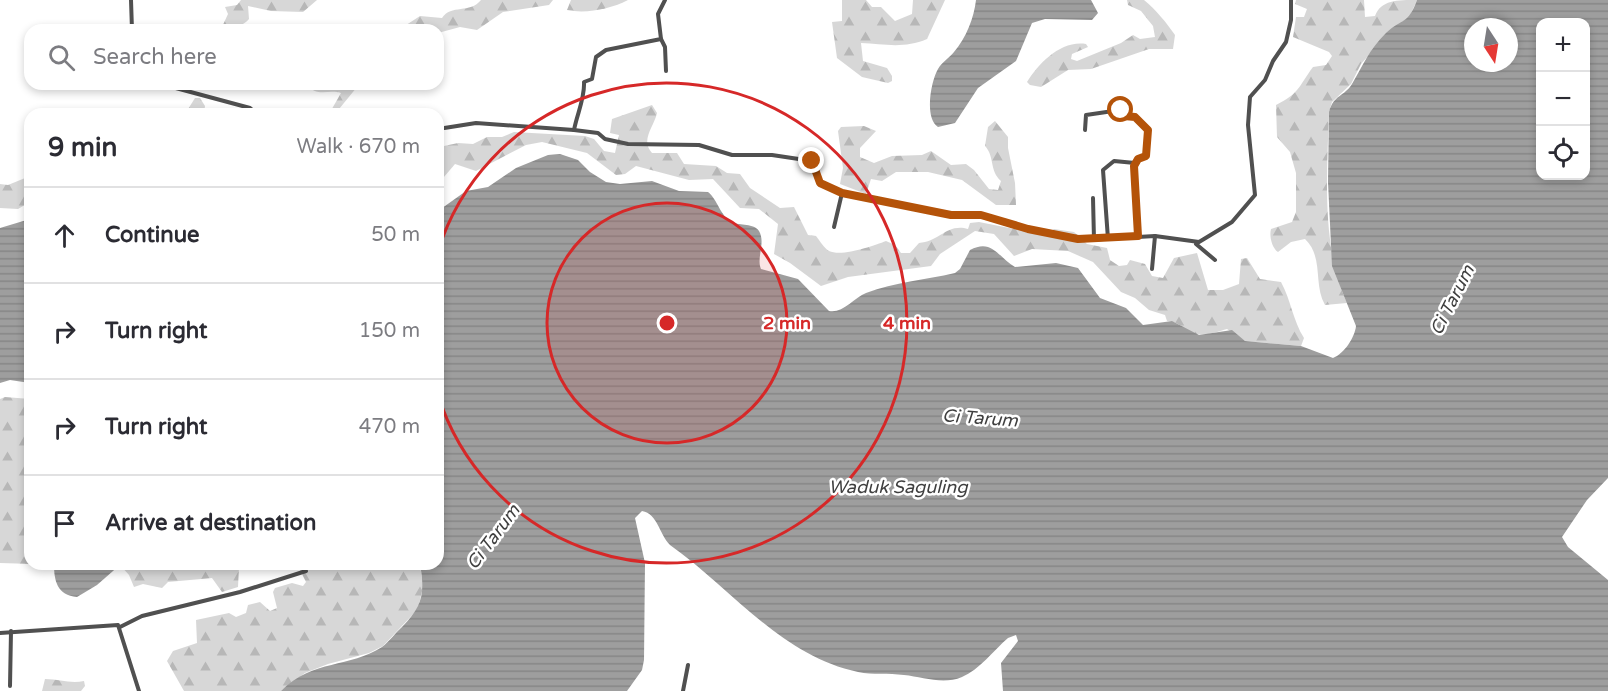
<!DOCTYPE html>
<meta charset="utf-8">
<style>
body{margin:0;font-family:"Varela Round",sans-serif;background:#f2f2f3;color:#2b2b33}
.controls{position:absolute;right:18px;top:18px;display:grid;overflow:hidden;border-radius:12px;box-shadow:0 3px 9px #0003}
.controls button{width:54px;height:54px;display:grid;place-items:center;padding:0;border:0;border-bottom:2px solid #e1e1e2;background:#fff;color:#2b2b33;font:30px sans-serif}
.compass{position:absolute;left:1464px;top:18px;width:54px;height:54px;border-radius:50%;background:#fff;box-shadow:0 3px 9px #0003;rotate:168deg}
.stop{position:absolute;width:18px;height:18px;margin:-14px;border:4px solid #b45309;border-radius:50%;background:#fff}
.stop.end{background:#b45309;border-color:#fff;box-shadow:0 2px 6px #0008}
.list{margin:0;padding:0;list-style:none}
h2{display:flex;justify-content:space-between;align-items:center;height:78px;margin:0;padding:0 24px;font-size:26px}
h2 small{font-size:20px;font-weight:400;color:#7c7c81}
.list li{display:grid;grid-template-columns:39px 1fr auto;gap:18px;align-items:center;box-sizing:border-box;height:96px;padding:0 24px;border-top:2px solid #e1e1e2}
.list b{display:block;font-size:22px;white-space:nowrap}
.list em{font-size:20px;font-style:normal;color:#7c7c81}
.icon{flex:none;width:33px;height:33px;fill:none;stroke:currentColor;stroke-width:2;stroke-linecap:round;stroke-linejoin:round}
.map{position:relative;flex:none;width:1608px;height:691px;overflow:hidden}
.search{position:absolute;background:#fff;box-shadow:0 3px 9px #0003;left:24px;top:24px;width:420px;height:66px;display:flex;align-items:center;gap:15px;box-sizing:border-box;padding:0 21px;border-radius:18px;color:#7c7c81;font-size:22px}
.panel{position:absolute;background:#fff;box-shadow:0 3px 9px #0003;left:24px;top:108px;width:420px;height:462px;border-radius:18px}
.map>svg:first-child{display:block}
.forest{fill:url(#forest-firs)}
.water{fill:url(#water-rules);fill-rule:evenodd}
.lines{fill:none;stroke-linecap:round;stroke-linejoin:round}
.minor{stroke:#505050;stroke-width:4}
.route{stroke:#b45309;stroke-width:8}
.ring{fill:none;stroke:#d62828;stroke-width:3}
.labels{text-anchor:middle;stroke-width:5;stroke-linejoin:round;paint-order:stroke}
.water-label{font-size:18px;font-style:italic;fill:#3f3f3f;stroke:#fff}
.centre{fill:#d62828;stroke:#fff;stroke-width:3}
.ring-label{font-size:18px;text-anchor:middle;font-weight:bold;fill:#d62828;stroke:#fff;stroke-width:5;stroke-linejoin:round;paint-order:stroke}
</style>
<div class="map">
<svg width="1608" height="691" viewBox="0 0 1608 691">
<defs>
<pattern id="forest-firs" width="22" height="20" patternUnits="userSpaceOnUse" patternTransform="scale(1.5)"><rect width="22" height="20" fill="#d7d7d7"/><path d="M5 1l3.5 6h-7zM16 11l3.5 6h-7z" fill="#b7b7b7"/></pattern>
<pattern id="water-rules" width="6" height="5" patternUnits="userSpaceOnUse" patternTransform="scale(1.5)"><rect width="6" height="5" fill="#9e9e9e"/><path d="M0 2.5h6" fill="none" stroke="#868686"/></pattern>
</defs>
<rect width="100%" height="100%" fill="#fff"/>
<g class="forest">
<path d="M241,0h76l-14,12 -32,-1 -23,-5 1,13c-7,8 -18,10 -27,8l6,-13 -3,-7 12,-2z"/>
<path d="M481,0h72l-4,5 -46,7 -26,18 -17,-3 -22,6v-3h-50l12,-1 20,-13 22,2c9,-14 28,-4 39,-18z"/>
<path d="M571,0h57c-17,9 -42,14 -61,10z"/>
<path d="M842,0h24l6,7h9l14,14 17,-7 1,-14h32l-18,39c-23,10 -43,5 -66,4l2,18 24,7 5,8v5l-4,2 -26,-6 -25,-19 -5,-36 10,-1z"/>
<path d="M1127,0h17c12,10 22,22 31,35l-2,14h-24l-58,20 -23,1 -27,17 -11,-2 -3,-3c12,-19 34,-42 59,-38l2,3 -16,7 -1,5 6,2 44,-18 12,-8 7,4 15,-2 -2,-11 -12,-15 -13,-6z"/>
<path d="M1296,0h68l1,17 10,-1c6,-16 22,-16 42,-16l-8,18 -16,10 -32,36 -10,20 -19,18 -3,10c-2,62 -8,134 18,191l-22,2c-12,-21 -1,-48 -20,-66l-14,3 -13,10c-6,-4 -9,-16 -7,-23l21,-7 4,-10v-39l-6,-21 -13,-15 -1,-32c24,-12 22,-18 37,-38l13,-2 6,-9 -3,-4 -36,-15 3,-20h8l3,-8 -12,-5z"/>
<path d="M307,84h57l-7,3 -22,27h-6l12,-21c-13,-4 -25,5 -34,-9z"/>
<path d="M195,98h5l5,8 -1,8h-19z"/>
<path d="M652,105l5,8c-3,14 -17,27 -5,40h25l7,11 32,2 11,7 13,1 10,14 30,20 14,-1 14,28 8,1c4,5 8,12 13,15 13,6 44,-5 57,-10l9,4 6,8h9l9,-10c20,-1 28,-20 49,-14l2,-6 9,-1 66,13 9,-6 20,3 13,12 20,4 3,12 9,6 8,-1 3,-5 15,4 7,12 11,2 11,-20 23,-5 11,37h15l16,-6 2,-25 6,-1 13,21 21,3c10,18 12,39 23,56l-3,8 -56,-5 -18,-12c-10,3 -24,8 -34,4 -10,-4 -15,-12 -26,-12l-2,-6 -16,-5 -14,-12 -14,-6 -28,-30 -25,-11 -36,-2 -18,7 -20,-22 -19,-3 -35,23 -9,12 -83,11 -27,9 -31,-23 -16,-9 4,-30 -19,-15 -19,-1 -27,-29 -24,1 -53,-14 -11,8 -9,1 -29,-22 -45,-11 -16,3 -50,26 -21,-7 -17,20v-32l6,-6 14,-3 15,1 14,-7h15l12,-5 71,4 9,3 10,12 11,2 4,-18 -9,-2 2,-14z"/>
<path d="M995,121l13,16v11l7,35 1,22h-20l-34,-25 -34,-8h-32l-14,9 -11,-2 -5,15 -26,-10 3,-16 -5,-37 3,-4 23,-1 12,5 -16,17v9l14,6 18,-7 30,-1 9,-4 20,14 15,-1 8,6 15,19 9,1 3,-9c-12,-11 -6,-24 -16,-35l3,-19z"/>
<path d="M30,176v26l-12,7 -18,-1v-24l8,1z"/>
<path d="M5,397l25,2v165h3l-33,-1v-164z"/>
<path d="M235,564l4,3 -1,20 -16,5 -10,-14 -44,4 -6,6 -19,-4 -9,3 -5,-12 -9,-10z"/>
<path d="M297,564h123l3,23 -5,22 -35,37 -14,7 -41,11 -23,9 -24,18h-97l-17,-30 6,-10 24,-8 -1,-23 33,-7 7,4 10,-4 2,-8 12,-3 10,9 7,-3 -4,-16 2,-4 17,-5 11,3 3,-4z"/>
<path d="M45,679c15,0 25,5 39,2l1,5 -4,5h-39z"/>
</g>
<g class="water">
<path d="M976,0h115l7,13 -6,7 -47,-1 -13,4 -16,38 -38,27 -23,35 -17,4c-14,-9 -7,-46 0,-58 4,-7 11,-11 16,-17 12,-14 20,-34 22,-52z"/>
<path d="M1417,0h191v478l-21,22 -25,37 6,10 40,33v111h-605l-2,-28 17,-22 -2,-6 -8,3c-14,12 -29,32 -46,39 -19,8 -39,0 -58,-2 -16,-2 -31,0 -46,-3 -77,-16 -127,-84 -188,-127 -11,-11 -12,-31 -28,-34l-7,7 10,45 -1,97 -2,10 -15,21h-346c32,-32 69,-23 101,-44 7,-5 13,-14 20,-20 21,-21 23,-34 18,-63h18v-353l28,-20 22,-4 28,-19 32,-13 12,-1 18,6 12,12 16,10 14,2 32,-3 27,10 29,1c10,8 12,24 24,30 8,4 22,1 27,9 7,12 -3,27 2,38l37,10 31,32c13,3 25,-13 37,-18 29,-11 59,-13 89,-20l5,-4 10,-19c22,-12 28,7 45,17l41,-4 22,5 22,30 26,10 17,17 29,-4 27,14 33,-5 13,11 56,5 32,12c11,-4 22,-21 23,-32l-24,-60 -4,-84 1,-70c5,-18 15,-15 23,-28 11,-19 17,-34 34,-51 16,-15 22,-8 31,-33zM1540,22h46v154h-46zM1473,27h36v36h-36z"/>
<path d="M30,219v164l-20,-3 -10,3v-155z"/>
<path d="M54,564h67l-24,21 -20,12c-20,-2 -23,-16 -23,-33z"/>
</g>
<g class="lines">
<g class="minor">
<path d="M131,0l1,30"/>
<path d="M661,39l4,8 1,24"/>
<path d="M168,84l4,3 78,21 7,6"/>
<path d="M438,129l38,-6 98,7 24,3 7,6 23,5 71,1 33,10h40l40,6 8,22 22,10 109,22h30l47,14 58,11 69,-4 44,6 33,-20 23,-27 -7,-70 2,-28 15,-17 8,-19 13,-19 5,-22v-20"/>
<path d="M574,130c3,-16 11,-32 10,-48l8,-3 4,-22 10,-7 55,-11 -3,-25 7,-14"/>
<path d="M1085,130l1,-15 34,-5 4,6 11,1 12,11 -1,28 -8,3 -4,7 4,70"/>
<path d="M1093,198l1,42"/>
<path d="M834,227l8,-34"/>
<path d="M1108,239l-5,-69 11,-9 21,2"/>
<path d="M1196,244l19,16"/>
<path d="M1152,269l3,-33"/>
<path d="M120,627l22,-11 98,-24 66,-21"/>
<path d="M0,633l118,-8 21,66"/>
<path d="M10,686l1,-55"/>
<path d="M683,691l5,-26"/>
</g>
</g>
<g class="lines">
<path class="route" d="M812,161l8,22 22,10 109,22h30l47,14 50,10 60,-3 -4,-70 4,-7 8,-3 2,-26 -13,-13 -11,-1 -3,-6"/>
</g>
<circle cx="667" cy="323" r="120" fill="#d62828" fill-opacity=".12"/>
<g class="ring">
<circle cx="667" cy="323" r="120"/>
<path d="M438 251A240 240 0 1 1 438 395"/>
</g>
<g class="labels">
<g class="water-label">
<text transform="translate(1452 300) rotate(-63)" y="6">Ci Tarum</text>
<text transform="translate(980 418) rotate(4)" y="6">Ci Tarum</text>
<text x="898" y="493">Waduk Saguling</text>
<text transform="translate(493 537) rotate(-53)" y="6">Ci Tarum</text>
</g>
</g>
<circle cx="667" cy="323" r="9" class="centre"/>
<g class="ring-label">
<text x="787" y="329">2 min</text>
<text x="907" y="329">4 min</text>
</g>
</svg>
<div class="controls">
<button>+</button>
<button>−</button>
<button><svg class="icon" aria-label="locate" viewBox="0 0 24 24"><circle cx="12" cy="12" r="6"/><path d="M12 2v4M12 18v4M2 12h4M18 12h4"/></svg></button>
</div>
<svg class="compass" viewBox="-18 -18 36 36"><path d="M0-13l5 13h-10z" fill="#e53935"/><path d="M0 13l5-13h-10z" fill="#7c7c81"/></svg>
<div class="stop" style="left:1121px;top:110px"></div>
<div class="stop end" style="left:812px;top:161px"></div>
<div class="search"><svg class="icon" aria-label="search" viewBox="0 0 24 24"><circle cx="10" cy="10" r="6"/><path d="M15 15l6 6"/></svg>Search here</div>
<section class="panel">
<h2>9 min<small>Walk · 670 m</small></h2>
<ul class="list">
<li><svg class="icon" aria-label="ahead" viewBox="0 0 24 24"><path d="M12 20V5M6 11l6-6 6 6"/></svg><div><b>Continue</b></div><em>50 m</em></li>
<li><svg class="icon" aria-label="right" viewBox="0 0 24 24"><path d="M7 20v-9h11M14 6l5 5-5 5"/></svg><div><b>Turn right</b></div><em>150 m</em></li>
<li><svg class="icon" aria-label="right" viewBox="0 0 24 24"><path d="M7 20v-9h11M14 6l5 5-5 5"/></svg><div><b>Turn right</b></div><em>470 m</em></li>
<li><svg class="icon" aria-label="arrive" viewBox="0 0 24 24"><path d="M6 21V4h12l-3 4 3 4H6"/></svg><div><b>Arrive at destination</b></div></li>
</ul>
</section>
</div>
